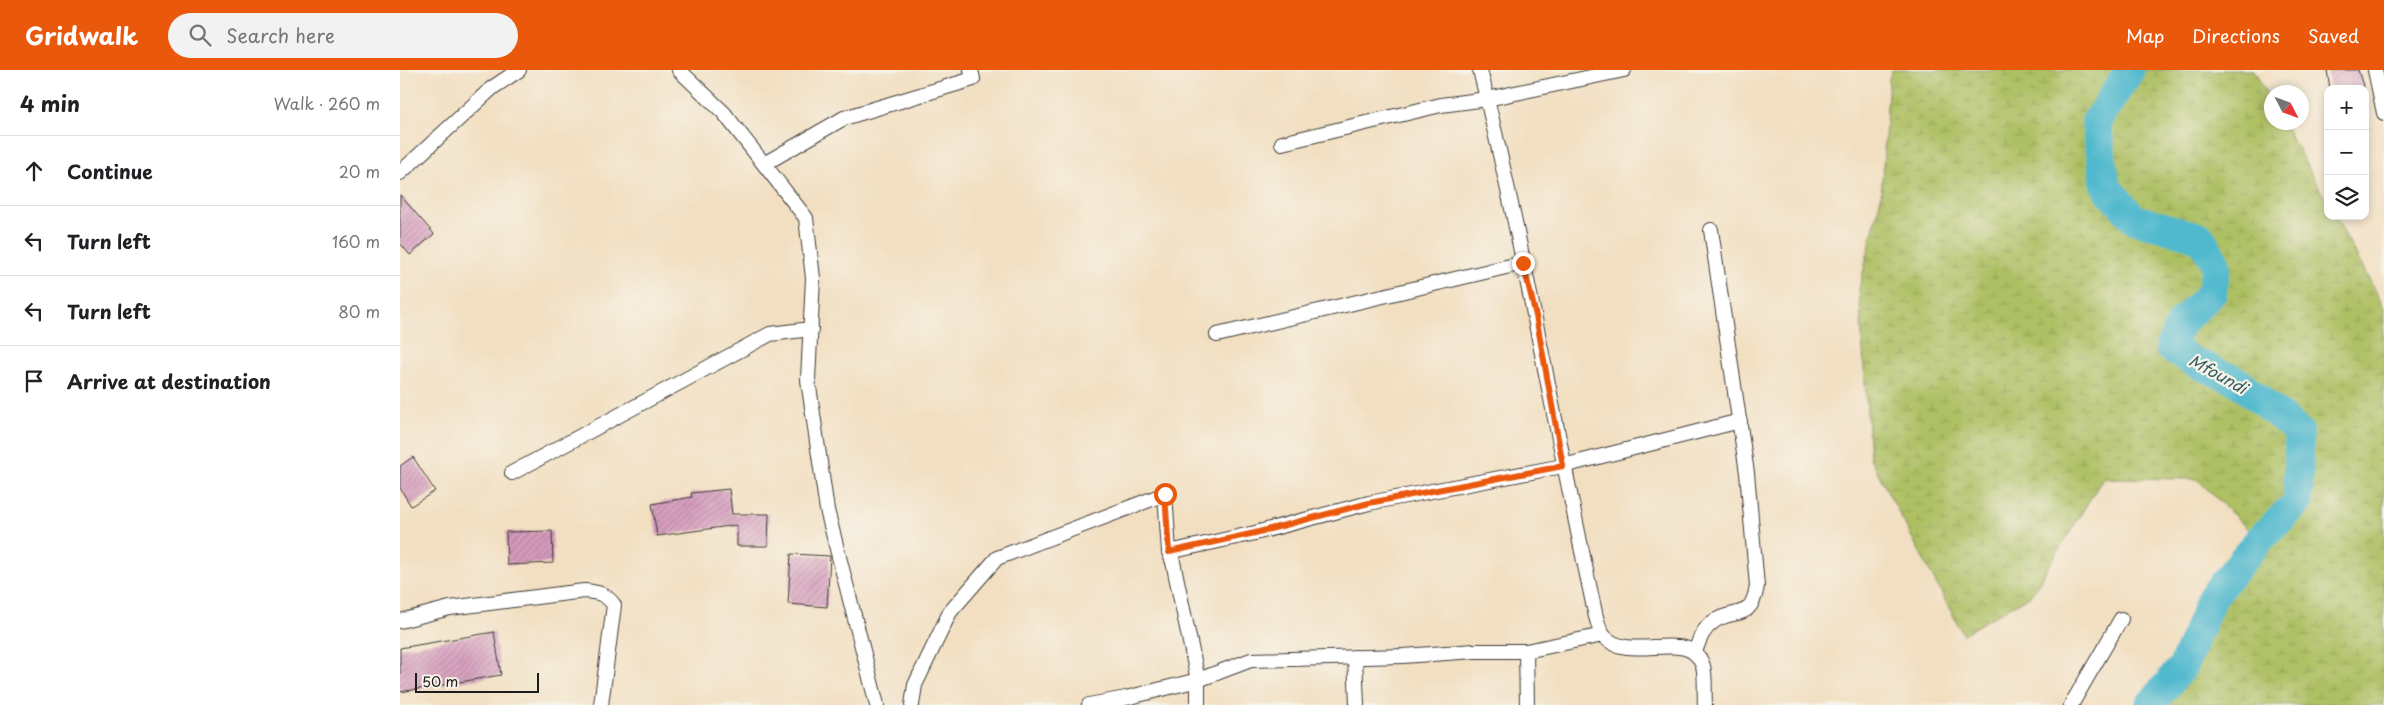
<!DOCTYPE html>
<meta charset="utf-8">
<style>
body{margin:0;font-family:"Playpen Sans",sans-serif;background:#f2f2f2;color:#202124}
.controls{position:absolute;right:15px;top:15px;display:grid;overflow:hidden;border-radius:10px;box-shadow:0 2px 8px #0003}
.controls button{width:45px;height:45px;display:grid;place-items:center;padding:0;border:0;border-bottom:1px solid #e0e0e0;background:#fff;color:#202124;font:25px sans-serif}
.compass{position:absolute;left:1864px;top:15px;width:45px;height:45px;border-radius:50%;background:#fff;box-shadow:0 2px 8px #0003;rotate:132deg}
.scale{position:absolute;left:15px;bottom:12px;width:124px;box-sizing:border-box;padding-left:5px;border:2px solid #1c1c1c;border-top:0;font-size:14px;line-height:18px;white-space:nowrap;color:#1c1c1c;-webkit-text-stroke:4px #f7f3e8;paint-order:stroke}
.stop{position:absolute;width:15px;height:15px;margin:-11px;border:4px solid #ea580c;border-radius:50%;background:#fff}
.stop.end{background:#ea580c;border-color:#fff;box-shadow:0 1px 5px #0008}
.list{margin:0;padding:0;list-style:none}
h2{display:flex;justify-content:space-between;align-items:center;height:65px;margin:0;padding:0 20px;font-size:21px}
h2 small{font-size:16px;font-weight:400;color:#757577}
.list li{display:grid;grid-template-columns:32px 1fr auto;gap:15px;align-items:center;box-sizing:border-box;height:70px;padding:0 20px;border-top:1px solid #e0e0e0}
.list b{display:block;font-size:19px;white-space:nowrap}
.list em{font-size:16px;font-style:normal;color:#757577}
.icon{flex:none;width:28px;height:28px;fill:none;stroke:currentColor;stroke-width:2;stroke-linecap:round;stroke-linejoin:round}
.map{position:relative;flex:none;width:1984px;height:635px;overflow:hidden}
header{display:flex;align-items:center;gap:30px;box-sizing:border-box;height:70px;padding:0 25px;background:#ea580c;color:#fff}
header strong{font-size:24px}
nav{display:flex;gap:28px;margin-inline-start:auto;font-size:18px}
.search{width:350px;height:45px;background:#f2f2f2;display:flex;align-items:center;gap:12px;box-sizing:border-box;padding:0 18px;border-radius:28px;color:#757577;font-size:19px}
main{display:flex}
aside{flex:1;background:#fff}
.map>svg:first-child{display:block}
.wetland{fill:url(#wetland-marsh);stroke:#656e40}
.lines{fill:none;stroke-linecap:round;stroke-linejoin:round}
.river{stroke:#51b9ce;stroke-width:30}
.building{fill:url(#building-hatch)}
.minor-casing{stroke:#3c3935;stroke-width:16}
.minor{stroke:#fff;stroke-width:14}
.route{stroke:#ea580c;stroke-width:6}
.labels{text-anchor:middle;stroke-width:4.5;stroke-linejoin:round;paint-order:stroke}
.water-label{font-size:16px;font-style:italic;fill:#315b63;stroke:#f7f3e8}
</style>
<header>
<strong>Gridwalk</strong>
<div class="search"><svg class="icon" aria-label="search" viewBox="0 0 24 24"><circle cx="10" cy="10" r="6"/><path d="M15 15l6 6"/></svg>Search here</div>
<nav><a>Map</a><a>Directions</a><a>Saved</a></nav>
</header>
<main>
<aside>
<h2>4 min<small>Walk · 260 m</small></h2>
<ul class="list">
<li><svg class="icon" aria-label="ahead" viewBox="0 0 24 24"><path d="M12 20V5M6 11l6-6 6 6"/></svg><div><b>Continue</b></div><em>20 m</em></li>
<li><svg class="icon" aria-label="left" viewBox="0 0 24 24"><path d="M17 20v-9H6M10 6l-5 5 5 5"/></svg><div><b>Turn left</b></div><em>160 m</em></li>
<li><svg class="icon" aria-label="left" viewBox="0 0 24 24"><path d="M17 20v-9H6M10 6l-5 5 5 5"/></svg><div><b>Turn left</b></div><em>80 m</em></li>
<li><svg class="icon" aria-label="arrive" viewBox="0 0 24 24"><path d="M6 21V4h12l-3 4 3 4H6"/></svg><div><b>Arrive at destination</b></div></li>
</ul>
</aside>
<div class="map">
<svg width="1984" height="635" viewBox="0 0 1984 635">
<defs>
<pattern id="wetland-marsh" width="20" height="14" patternUnits="userSpaceOnUse" patternTransform="scale(1.25)"><rect width="20" height="14" fill="#aec063"/><path d="M1 5h8M5 5V1M11 12h8M15 12V8" fill="none" stroke="#95a455"/></pattern>
<pattern id="building-hatch" width="6" height="6" patternUnits="userSpaceOnUse" patternTransform="scale(1.25)"><rect width="6" height="6" fill="#d69bbd"/><path d="M-1 1l2-2M0 6l6-6M5 7l2-2" fill="none" stroke="#ad7e99"/></pattern>
</defs>
<rect width="100%" height="100%" fill="#f7f3e8"/>
<filter id="ink" filterUnits="userSpaceOnUse"><feTurbulence type="fractalNoise" baseFrequency=".02" numOctaves="2"/><feDisplacementMap in="SourceGraphic" scale="10" xChannelSelector="R" yChannelSelector="G"/><feConvolveMatrix kernelMatrix="1 2 1 2 8 2 1 2 1" color-interpolation-filters="sRGB"/></filter>
<filter id="wash" filterUnits="userSpaceOnUse"><feTurbulence type="fractalNoise" baseFrequency=".0096" numOctaves="4" result="noise"/><feDisplacementMap in="SourceGraphic" scale="20" xChannelSelector="R" yChannelSelector="G"/><feGaussianBlur stdDeviation="1.12" result="paint"/><feColorMatrix in="noise" values="0 0 0 0 0 0 0 0 0 0 0 0 0 0 0 0 0 1.4 0 .05"/><feComposite in="paint" operator="in"/></filter>
<g filter="url(#wash)">
<rect width="100%" height="100%" fill="#f2dfc1"/>
<path class="wetland" d="M1492,0h362l17,32 1,20 11,1 45,81v12h7l49,91v398h-234l33,-39 29,-69 47,-57 -62,-61 -94,-1 -72,117 -68,39 -93,-176 -11,-168 22,-93 8,-118z"/>
<g class="lines">
<path class="river" d="M1730,0l-34,52 10,65 28,32 67,19 15,26 -4,29 -32,30 -10,25 26,15 41,18 62,51 -1,70 -39,38 -47,57 -29,69 -33,39"/>
</g>
<g id="blocks">
<g class="building">
<path d="M1927,0h31l6,19h-34z"/>
<path d="M0,125l34,39 -24,21 -10,-12z"/>
<path d="M13,387l22,34 -24,15 -11,-18v-22z"/>
<path d="M329,419l3,25h37l-1,32h-31v-21l-80,11 -5,-32 40,-7 -1,-4z"/>
<path d="M152,461l1,32 -46,2 -1,-33z"/>
<path d="M391,484l39,2 -3,51 -39,-3z"/>
<path d="M94,562l7,43 -101,17v-44z"/>
</g>
</g>
</g>
<g filter="url(#ink)">
<use href="#blocks" fill-opacity="0" stroke="#3c3935" stroke-width="1"/>
<g class="lines">
<defs>
<g id="minor">
<path d="M279,0l45,43 82,105 7,60 -5,102 19,130 50,195"/>
<path d="M1080,0c45,181 76,365 116,547 2,5 3,14 7,18 25,31 87,-10 100,31 3,11 1,27 2,39"/>
<path d="M1975,0l9,43"/>
<path d="M882,73l159,-38 46,-6 137,-29"/>
<path d="M364,94l80,-46 129,-39 -2,-9"/>
<path d="M0,103l92,-85 27,-18"/>
<path d="M817,265l306,-72"/>
<path d="M112,403l258,-139 41,-5"/>
<path d="M769,482l86,-19 114,-30 194,-37 177,-45"/>
<path d="M0,551l50,-13 134,-17c14,1 22,3 30,14l-13,100"/>
<path d="M1126,581l1,54"/>
<path d="M1295,582c4,-11 7,-22 18,-30 21,-15 38,1 44,-36l-10,-113 -36,-243"/>
<path d="M955,587l2,48"/>
<path d="M512,635l3,-20 35,-73 47,-54 168,-64 4,58 4,10 25,118v25"/>
<path d="M689,635l37,-7 72,-18 53,-20 152,-4 72,-5h51l77,-16"/>
<path d="M1671,635l50,-86"/>
</g>
</defs>
<use href="#minor" class="minor-casing"/>
<use href="#minor" class="minor"/>
</g>
</g>
<g class="lines" filter="url(#ink)">
<path class="route" d="M765,424l4,58 86,-19 114,-30 194,-37 -27,-150 -13,-53"/>
</g>
<g class="labels">
<g class="water-label">
<text transform="translate(1818 304) rotate(29)" y="6">Mfoundi</text>
</g>
</g>
</svg>
<div class="controls">
<button>+</button>
<button>−</button>
<button><svg class="icon" aria-label="layers" viewBox="0 0 24 24"><path d="M12 4l9 5-9 5-9-5zM3 14l9 5 9-5"/></svg></button>
</div>
<svg class="compass" viewBox="-18 -18 36 36"><path d="M0-13l5 13h-10z" fill="#e53935"/><path d="M0 13l5-13h-10z" fill="#757577"/></svg>
<div class="scale">50 m</div>
<div class="stop" style="left:765px;top:424px"></div>
<div class="stop end" style="left:1123px;top:193px"></div>
</div>
</main>
